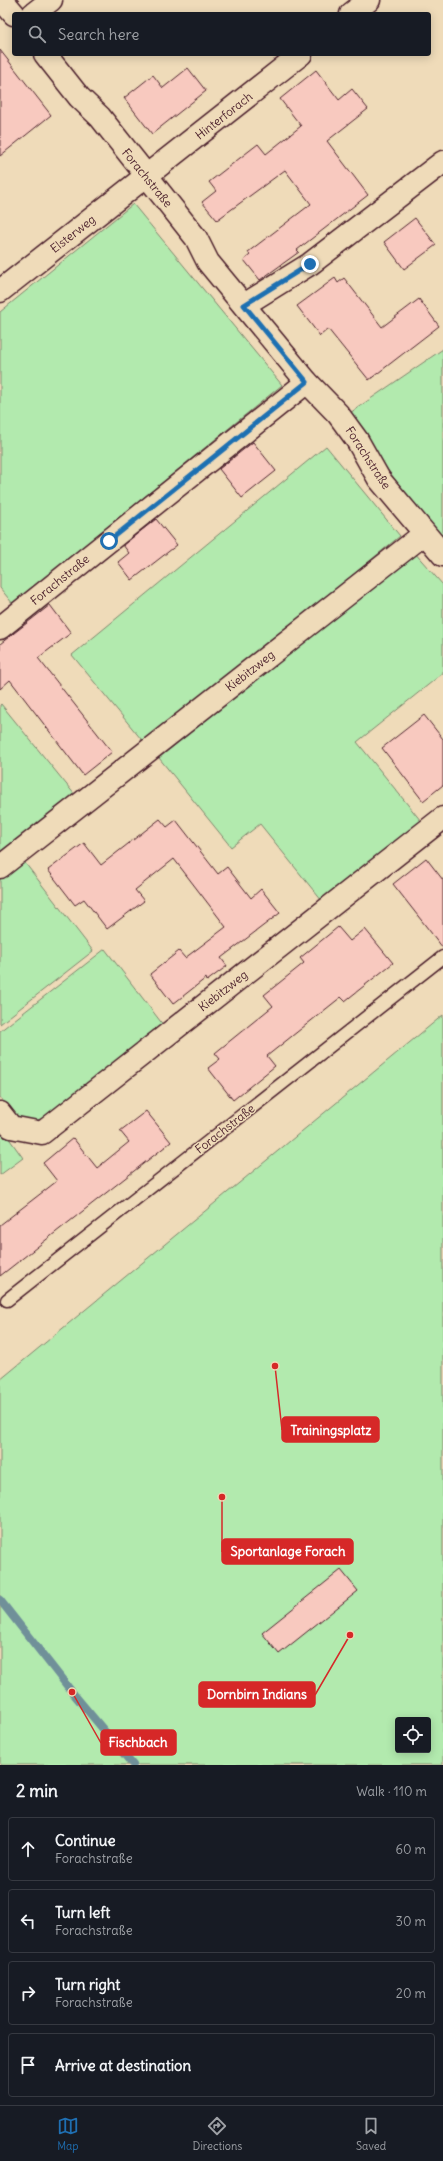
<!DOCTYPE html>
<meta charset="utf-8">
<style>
body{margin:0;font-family:Delius,sans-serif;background:#20242c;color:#f1f3f6}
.controls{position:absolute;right:12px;bottom:12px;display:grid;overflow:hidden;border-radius:4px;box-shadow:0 2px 10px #0003}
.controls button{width:36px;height:36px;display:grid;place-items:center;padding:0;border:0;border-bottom:1px solid #363941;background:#171b24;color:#f1f3f6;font:20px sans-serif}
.stop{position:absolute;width:12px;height:12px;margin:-9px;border:3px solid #1f6fb2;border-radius:50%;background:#fff}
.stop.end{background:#1f6fb2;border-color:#fff;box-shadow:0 1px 4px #0008}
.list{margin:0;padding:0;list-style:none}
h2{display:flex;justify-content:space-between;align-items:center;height:52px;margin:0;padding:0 16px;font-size:17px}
h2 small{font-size:13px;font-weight:400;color:#9ea1a6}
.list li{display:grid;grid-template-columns:26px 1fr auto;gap:12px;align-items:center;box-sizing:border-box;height:64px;margin:0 8px 8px;padding:0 8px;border:1px solid #363941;border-radius:4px}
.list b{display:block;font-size:15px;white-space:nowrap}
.list p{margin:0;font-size:13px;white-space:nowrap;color:#9ea1a6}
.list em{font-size:13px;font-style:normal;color:#9ea1a6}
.icon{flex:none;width:22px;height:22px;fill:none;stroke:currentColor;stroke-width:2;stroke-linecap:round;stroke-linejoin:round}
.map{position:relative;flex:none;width:443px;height:1765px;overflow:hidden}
.search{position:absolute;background:#171b24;box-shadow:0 2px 10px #0003;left:12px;right:12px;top:12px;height:44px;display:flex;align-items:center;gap:10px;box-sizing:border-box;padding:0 14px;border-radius:4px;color:#9ea1a6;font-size:15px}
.sheet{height:340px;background:#171b24}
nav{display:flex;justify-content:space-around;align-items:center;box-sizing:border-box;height:56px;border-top:1px solid #363941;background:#171b24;font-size:11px;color:#9ea1a6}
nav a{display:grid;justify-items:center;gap:2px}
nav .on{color:#1f6fb2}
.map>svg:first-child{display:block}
.green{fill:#b2eaae;stroke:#7e846c;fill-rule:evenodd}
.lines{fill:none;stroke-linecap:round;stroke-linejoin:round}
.stream{stroke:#709099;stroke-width:8}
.building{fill:#f8c9bf;stroke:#4a1f2b}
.service-casing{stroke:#4a1f2b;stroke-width:15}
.minor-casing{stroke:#4a1f2b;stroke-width:25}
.service{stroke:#efdbb9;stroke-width:12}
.minor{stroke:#efdbb9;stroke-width:22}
.route{stroke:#1f6fb2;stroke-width:5}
.labels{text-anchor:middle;stroke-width:3;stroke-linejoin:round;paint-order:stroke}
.street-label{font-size:12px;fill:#4a1f2b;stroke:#efdbb9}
.leader{fill:none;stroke:#d62828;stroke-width:1.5}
.callout-dot{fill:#d62828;stroke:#efdbb9;stroke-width:1.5}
.callout{fill:#d62828;stroke:#d62828;stroke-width:1.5}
.callout-label{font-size:13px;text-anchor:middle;font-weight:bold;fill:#fff}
</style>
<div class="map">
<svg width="443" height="1765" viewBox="0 0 443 1765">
<rect width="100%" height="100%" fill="#efdbb9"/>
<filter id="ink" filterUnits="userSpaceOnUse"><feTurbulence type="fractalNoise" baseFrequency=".025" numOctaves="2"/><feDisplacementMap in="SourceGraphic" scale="8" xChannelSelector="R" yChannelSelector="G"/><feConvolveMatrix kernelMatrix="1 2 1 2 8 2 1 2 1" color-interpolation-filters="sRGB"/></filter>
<g filter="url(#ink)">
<g class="green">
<path d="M133,204l149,181 -269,219 -13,-16v-276z"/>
<path d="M443,349v195l-96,-129z"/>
<path d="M326,446l74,90 -254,209 -74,-90z"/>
<path d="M414,552l29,33v88l-86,69 64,79 -99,80 -62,-77 -29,23 -72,-89z"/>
<path d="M1,704l74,91 -75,60v-150z"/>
<path d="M22,859l71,92 -93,73v-148z"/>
<path d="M105,949l59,77 -113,91 -15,3h-11l-11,-4 -14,-19v-66z"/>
<path d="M443,1015v750h-443v-385zM398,1720h30v30h-30z"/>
<path d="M0,1126l23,32 -23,17z"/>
</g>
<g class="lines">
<path class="stream" d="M0,1600l72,92 61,73"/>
</g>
<g class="building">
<path d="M0,50l51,65 -51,41z"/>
<path d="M188,68l18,23 -54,43 -28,-36 29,-23 10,13z"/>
<path d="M316,70l23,30 13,-11 16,20 -41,32 41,54 -71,55 2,2 -39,28 -16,-20 6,-5 -2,-3 63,-48 -26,-34 -68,50 -15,-18 14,-11 -7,-9 49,-38 8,10 35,-28 -21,-27z"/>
<path d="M415,218l21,27 -32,24 -20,-27z"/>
<path d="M335,278l3,5 6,-5 38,49 37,-28 20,27 -70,54 -41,-51 -8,7 -23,-30z"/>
<path d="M253,442l23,29 -34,27 -23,-29z"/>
<path d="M156,519l21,26 -45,35 -14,-18 11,-9 -6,-8z"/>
<path d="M50,605l21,28 -33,25 74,94 -29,23 -73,-95 -10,9v-45z"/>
<path d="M424,715l19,24v46l-20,16 -41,-53z"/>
<path d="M160,819l7,8 9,-7 42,54 9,-7 24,31 10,-9 19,24 -59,45 6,8 -20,15 -1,-3 -33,26 -23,-30 29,-23 6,7 41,-31 -52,-68 -39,31 9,11 -37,28 -23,-30 -9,6 -27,-35 36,-27 17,22z"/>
<path d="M426,858l17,22v68l-50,-64z"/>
<path d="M338,927l12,14 15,-12 28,34 -48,38 -4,-4 -74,59 8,10 -42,34 -25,-32 12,-9 -5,-6 58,-47 -9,-11 40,-32 -4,-5z"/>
<path d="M146,1111l25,31 -171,134v-51l57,-44 -14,-18 30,-25 24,30 32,-26 -9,-11z"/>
<path d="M341,1570l17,21 -79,63 -17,-21z"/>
</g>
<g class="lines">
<defs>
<path id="service" d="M7,1300l436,-343"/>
<g id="minor">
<path d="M2,0l12,14"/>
<path d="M33,14l18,-14"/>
<path d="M351,14l18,-14"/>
<path d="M45,54l34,43 21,20 96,121 12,24 99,120 31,32 19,26 22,39 64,76"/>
<path d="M0,291l301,-237"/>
<path d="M244,305l66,-41 133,-102"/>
<path d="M0,628l307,-246"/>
<path d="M0,867l424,-333"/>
<path d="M0,1113l11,14 31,6 401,-315"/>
</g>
</defs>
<use href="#service" class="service-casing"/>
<use href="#minor" class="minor-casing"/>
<use href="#service" class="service"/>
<use href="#minor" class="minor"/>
</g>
</g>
<g class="lines" filter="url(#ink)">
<path class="route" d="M109,541l198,-159 -63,-77 66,-41"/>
</g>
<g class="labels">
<g class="street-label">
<text transform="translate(224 116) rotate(-38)" y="4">Hinterforach</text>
<text transform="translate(147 178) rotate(51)" y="4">Forachstraße</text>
<text transform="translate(73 234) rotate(-38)" y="4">Elsterweg</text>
<text transform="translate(368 458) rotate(57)" y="4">Forachstraße</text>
<text transform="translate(60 580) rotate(-39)" y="4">Forachstraße</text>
<text transform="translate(250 671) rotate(-38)" y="4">Kiebitzweg</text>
<text transform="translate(223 991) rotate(-38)" y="4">Kiebitzweg</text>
<text transform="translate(225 1129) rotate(-38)" y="4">Forachstraße</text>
</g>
</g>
<path class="leader" d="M275 1366L282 1430M222 1497L222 1552M350 1635L315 1695M72 1692L101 1743"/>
<g class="callout-dot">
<circle cx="275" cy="1366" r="4"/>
<circle cx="222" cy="1497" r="4"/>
<circle cx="350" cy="1635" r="4"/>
<circle cx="72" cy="1692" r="4"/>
</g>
<g class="callout">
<rect x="282" y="1417" width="97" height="25" rx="4"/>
<rect x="222" y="1539" width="131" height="25" rx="4"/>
<rect x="199" y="1682" width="116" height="25" rx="4"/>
<rect x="101" y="1730" width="75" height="25" rx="4"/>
</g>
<g class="callout-label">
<text x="331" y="1435">Trainingsplatz</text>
<text x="288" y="1556">Sportanlage Forach</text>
<text x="257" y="1699">Dornbirn Indians</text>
<text x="138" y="1747">Fischbach</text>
</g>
</svg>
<div class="controls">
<button><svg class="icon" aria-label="locate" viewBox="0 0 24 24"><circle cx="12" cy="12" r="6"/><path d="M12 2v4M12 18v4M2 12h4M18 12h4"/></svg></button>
</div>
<div class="stop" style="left:109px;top:541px"></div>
<div class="stop end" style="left:310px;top:264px"></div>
<div class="search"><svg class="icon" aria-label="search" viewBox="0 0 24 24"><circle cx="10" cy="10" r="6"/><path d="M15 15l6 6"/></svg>Search here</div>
</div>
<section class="sheet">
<h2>2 min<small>Walk · 110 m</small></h2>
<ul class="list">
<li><svg class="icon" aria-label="ahead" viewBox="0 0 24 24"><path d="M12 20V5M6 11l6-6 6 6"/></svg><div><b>Continue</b><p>Forachstraße</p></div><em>60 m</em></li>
<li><svg class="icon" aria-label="left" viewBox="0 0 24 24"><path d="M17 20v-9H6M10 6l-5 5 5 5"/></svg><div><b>Turn left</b><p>Forachstraße</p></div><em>30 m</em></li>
<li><svg class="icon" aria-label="right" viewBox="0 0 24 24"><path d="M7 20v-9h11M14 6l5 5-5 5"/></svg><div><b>Turn right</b><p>Forachstraße</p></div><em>20 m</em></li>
<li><svg class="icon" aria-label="arrive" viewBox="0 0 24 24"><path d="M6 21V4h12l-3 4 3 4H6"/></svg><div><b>Arrive at destination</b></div></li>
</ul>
</section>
<nav>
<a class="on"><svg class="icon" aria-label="map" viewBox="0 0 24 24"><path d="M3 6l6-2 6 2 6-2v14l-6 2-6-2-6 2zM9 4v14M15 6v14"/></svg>Map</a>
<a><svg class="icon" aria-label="directions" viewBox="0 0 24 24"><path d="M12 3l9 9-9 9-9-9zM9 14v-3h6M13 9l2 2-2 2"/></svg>Directions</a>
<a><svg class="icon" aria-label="saved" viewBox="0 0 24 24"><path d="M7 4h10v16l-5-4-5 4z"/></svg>Saved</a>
</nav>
